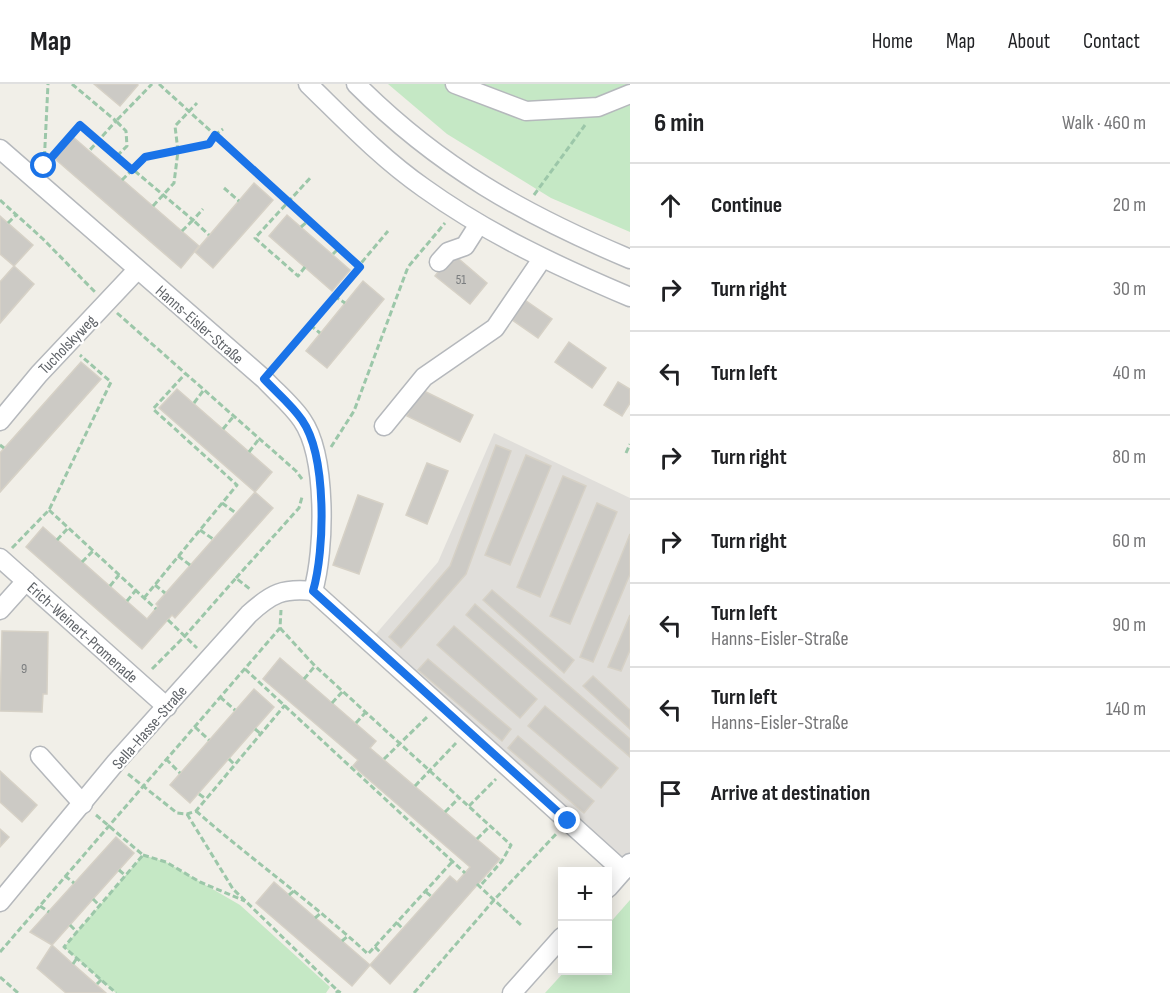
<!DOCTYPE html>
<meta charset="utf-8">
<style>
body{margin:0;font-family:"Sofia Sans Condensed",sans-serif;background:#f6f6f6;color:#202124}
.controls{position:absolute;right:18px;bottom:18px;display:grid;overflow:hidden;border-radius:0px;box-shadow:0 3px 15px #0003}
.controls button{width:54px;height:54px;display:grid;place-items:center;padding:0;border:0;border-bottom:2px solid #e0e0e0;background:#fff;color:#202124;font:30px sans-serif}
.stop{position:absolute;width:18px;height:18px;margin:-14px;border:4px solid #1a73e8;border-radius:50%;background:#fff}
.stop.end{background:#1a73e8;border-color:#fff;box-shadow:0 2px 6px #0008}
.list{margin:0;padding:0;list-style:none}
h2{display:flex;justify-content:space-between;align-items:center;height:78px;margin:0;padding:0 24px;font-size:26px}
h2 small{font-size:20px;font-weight:400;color:#757577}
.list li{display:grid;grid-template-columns:39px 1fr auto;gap:18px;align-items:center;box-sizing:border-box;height:84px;padding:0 24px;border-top:2px solid #e0e0e0}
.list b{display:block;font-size:22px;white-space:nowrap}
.list p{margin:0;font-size:20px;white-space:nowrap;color:#757577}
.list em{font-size:20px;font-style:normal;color:#757577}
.icon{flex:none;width:33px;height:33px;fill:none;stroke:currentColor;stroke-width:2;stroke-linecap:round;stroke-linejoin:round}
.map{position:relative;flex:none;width:630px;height:909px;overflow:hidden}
header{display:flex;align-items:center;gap:36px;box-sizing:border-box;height:84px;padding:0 30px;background:#fff;border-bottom:2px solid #e0e0e0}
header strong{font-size:28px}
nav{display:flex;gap:33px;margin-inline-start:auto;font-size:21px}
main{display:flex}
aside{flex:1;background:#fff}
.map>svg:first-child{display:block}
.industrial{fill:#e0deda}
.green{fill:#c5e8c5}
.building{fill:#cccac5;stroke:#d6d1c6;stroke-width:1.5}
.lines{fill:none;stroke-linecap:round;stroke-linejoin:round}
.minor-casing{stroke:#b5b8bc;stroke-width:21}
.path{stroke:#9cc7a9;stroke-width:3;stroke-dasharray:6 3;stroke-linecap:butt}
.minor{stroke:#fff;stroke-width:18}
.route{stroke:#1a73e8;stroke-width:8}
.labels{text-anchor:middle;stroke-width:4.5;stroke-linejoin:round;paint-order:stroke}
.number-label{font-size:14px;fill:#7a7d7f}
.street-label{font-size:16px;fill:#5f6368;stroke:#fff}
</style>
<header>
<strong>Map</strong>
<nav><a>Home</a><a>Map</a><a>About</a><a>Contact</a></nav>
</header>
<main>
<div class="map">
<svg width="630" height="909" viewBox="0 0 630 909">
<rect width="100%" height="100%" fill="#f1efe8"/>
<path class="industrial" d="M494,349l136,65v365l-11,-6 -244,-222 63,-73z"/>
<g class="green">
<path d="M388,0h242v148l-79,-34 -104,-64z"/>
<path d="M143,771l23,7 74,43 90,82 -4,6h-210l-52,-46z"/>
<path d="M630,816v93h-85l20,-22 43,-1v-45z"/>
</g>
<g class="building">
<path d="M94,0h43l1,1 -18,21z"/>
<path d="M73,53l126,109 -18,22 -127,-110z"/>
<path d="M254,99l19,17 -60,68 -18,-16z"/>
<path d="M287,131l63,55 -18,21 -63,-55z"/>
<path d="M0,132l33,29 -19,21 -14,-12z"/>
<path d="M453,170l34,29 -17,21 -35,-28z"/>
<path d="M14,182l20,18 -34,39v-41z"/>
<path d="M363,197l21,18 -57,69 -21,-17z"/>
<path d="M522,214l30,21 -14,19 -30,-21z"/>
<path d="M569,258l37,26 -14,20 -37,-26z"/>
<path d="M81,278l20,17 -101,113v-39z"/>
<path d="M618,298l12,7v14l-8,13 -18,-11z"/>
<path d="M177,305l95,83 -17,20 -96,-84z"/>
<path d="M420,305l53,26 -13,27 -53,-26z"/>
<path d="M496,361l15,6 -45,123 -65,74 -12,-11 61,-71z"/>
<path d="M526,371l25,11 -41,99 -25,-10z"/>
<path d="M427,379l21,8 -21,53 -21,-9z"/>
<path d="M563,392l23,10 -46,111 -23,-10z"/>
<path d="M255,408l18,16 -98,110 -3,-3 -30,34 -116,-102 17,-20 104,92 11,-13 -2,-2z"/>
<path d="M358,411l25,9 -24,70 -26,-9z"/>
<path d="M597,419l20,9 -47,112 -20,-8z"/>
<path d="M630,450v40l-37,88 -13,-5z"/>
<path d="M492,506l82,70 -10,13 -81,-73z"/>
<path d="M475,520l155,135v18l-164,-142z"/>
<path d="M630,531v35l-9,21 -13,-4z"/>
<path d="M454,542l83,73 -17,19 -83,-73z"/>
<path d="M2,547l46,1 -1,62h-4l-1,18 -42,-1z"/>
<path d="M280,574l96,83 -6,7 130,111 -110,125 -20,-19 80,-89 7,6 13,-15 -117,-101 5,-6 -95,-81z"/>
<path d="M428,575l83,70 -9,12 -84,-71z"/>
<path d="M593,592l37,34v19l-47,-43z"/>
<path d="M254,605l20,18 -84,96 -20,-18z"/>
<path d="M545,622l73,62 -17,20 -73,-62z"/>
<path d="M518,652l76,65 -10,12 -76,-65z"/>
<path d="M0,687l37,34 -15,17 -22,-20z"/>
<path d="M0,745l9,8 -9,10z"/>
<path d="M116,753l18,16 -82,92 -22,-13z"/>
<path d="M274,798l96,83 -18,21 -96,-83z"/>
<path d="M52,861l21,19 33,29h-40l-29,-25z"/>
</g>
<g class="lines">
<defs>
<g id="minor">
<path d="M308,0c37,36 73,74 116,104 64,46 133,78 206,109"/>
<path d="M356,0c83,83 167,130 274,175"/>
<path d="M455,0l71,27 72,-4 32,-13"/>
<path d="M0,65l264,230c12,13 28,26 38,41 25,36 23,130 11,171l310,280"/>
<path d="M439,178l9,-10 17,-6 14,-22"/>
<path d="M0,337l39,-47 98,-104"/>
<path d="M384,342l40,-49 71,-49 47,-69"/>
<path d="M0,474l167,149"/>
<path d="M0,526l26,-29"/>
<path d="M40,672l43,48"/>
<path d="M608,804l22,-25"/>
<path d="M0,818l116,-140 133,-148c23,-21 34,-26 64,-23"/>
<path d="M512,909l50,-56"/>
</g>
</defs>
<use href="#minor" class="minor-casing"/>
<g class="path">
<path d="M72,0l44,37 -27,30"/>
<path d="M159,0l201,183"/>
<path d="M117,72l10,-10 -1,-15 -10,-10 36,-37"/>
<path d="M44,82l36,-41 113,95 10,-11"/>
<path d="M44,82l4,-82"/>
<path d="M122,96l23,-23 64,-13 6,-9 8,-6"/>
<path d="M224,104l15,13"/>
<path d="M534,111l51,-70"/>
<path d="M0,116l43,39 52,53"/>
<path d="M153,122l21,-23 4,-32 -3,-25 22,-23"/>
<path d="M8,139l8,-8"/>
<path d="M301,143l8,-7"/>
<path d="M182,147l11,-11 16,15"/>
<path d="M333,170l6,-6"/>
<path d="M305,183l-7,9 -43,-38 57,-62"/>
<path d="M334,212l11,7"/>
<path d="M117,229l179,158 6,8"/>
<path d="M310,241l10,8"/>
<path d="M275,282l113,-135"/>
<path d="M194,319l9,-12"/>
<path d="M223,345l10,-12"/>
<path d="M0,361l4,3"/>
<path d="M331,363l23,-36 54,-144 37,-44"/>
<path d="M249,368l10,-13"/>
<path d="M626,369l4,-9"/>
<path d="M222,419l14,10"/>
<path d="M49,426l107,99"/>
<path d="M200,446l13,9"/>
<path d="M57,456l11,-12"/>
<path d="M12,464l37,-38 62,-128 -31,-27"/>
<path d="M178,472l12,9"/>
<path d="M82,478l11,-11"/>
<path d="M236,494l63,-70 3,-11"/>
<path d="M155,501l10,8"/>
<path d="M110,502l9,-11"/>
<path d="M144,514l93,-113 -84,-76 32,-35"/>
<path d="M127,517l9,-11"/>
<path d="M168,536l29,28"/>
<path d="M280,544l35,38 196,179 -9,16 -22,25"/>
<path d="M152,585l32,-32 52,-59 15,12"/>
<path d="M245,585l220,204"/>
<path d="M304,595l11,-13"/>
<path d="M220,613l15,13"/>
<path d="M332,619l11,-12"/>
<path d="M356,639l10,-11"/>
<path d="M195,643l14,13"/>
<path d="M255,645l6,5"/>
<path d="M166,675l14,14"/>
<path d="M229,675l6,6"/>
<path d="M384,675l43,-42"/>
<path d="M128,690l49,39 10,1 9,-3 89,-106"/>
<path d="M415,702l41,-43"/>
<path d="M199,710l7,5"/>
<path d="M469,722l27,-27"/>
<path d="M196,727c56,49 117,92 172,143l84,-92"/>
<path d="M445,728l13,-13"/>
<path d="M187,730l46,75 105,102"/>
<path d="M96,731l47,40 -79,92 52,46"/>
<path d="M477,755l13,-13"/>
<path d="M143,771l23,7 34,20 45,19"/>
<path d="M119,786l7,6"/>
<path d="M65,792l9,7"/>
<path d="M477,800l45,42"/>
<path d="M426,808l6,5"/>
<path d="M289,811l6,-5"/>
<path d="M93,815l7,7"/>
<path d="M40,822l9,6"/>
<path d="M315,834l6,-5"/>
<path d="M397,839l6,6"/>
<path d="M70,841l7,7"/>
<path d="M342,857l6,-5"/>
<path d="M375,863l6,6"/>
<path d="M0,868l280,-324 1,-18"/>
<path d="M73,880l4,-6"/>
<path d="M0,893l18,16"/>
<path d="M97,900l5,-5"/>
<path d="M336,909l2,-2 3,2"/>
<path d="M414,909l80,-93 63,-67"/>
</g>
<use href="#minor" class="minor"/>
</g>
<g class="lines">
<path class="route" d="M44,82l36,-41 52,45 13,-13 64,-13 6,-9 145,132 -96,112c12,13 28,26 38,41 25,36 23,130 11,171l255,230"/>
</g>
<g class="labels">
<g class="number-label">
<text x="461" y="200">51</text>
<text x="24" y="589">9</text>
</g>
<g class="street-label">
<text transform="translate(200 240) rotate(41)" y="6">Hanns-Eisler-Straße</text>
<text transform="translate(67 260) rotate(-46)" y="6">Tucholskyweg</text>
<text transform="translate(83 548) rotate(42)" y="6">Erich-Weinert-Promenade</text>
<text transform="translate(149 643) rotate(-49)" y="6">Sella-Hasse-Straße</text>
</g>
</g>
</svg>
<div class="controls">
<button>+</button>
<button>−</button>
</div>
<div class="stop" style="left:44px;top:82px"></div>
<div class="stop end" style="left:568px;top:737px"></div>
</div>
<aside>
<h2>6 min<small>Walk · 460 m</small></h2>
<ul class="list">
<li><svg class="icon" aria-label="ahead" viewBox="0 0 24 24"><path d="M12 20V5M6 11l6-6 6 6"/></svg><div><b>Continue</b></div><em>20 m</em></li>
<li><svg class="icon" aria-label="right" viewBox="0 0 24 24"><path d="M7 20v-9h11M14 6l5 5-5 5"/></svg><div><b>Turn right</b></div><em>30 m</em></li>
<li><svg class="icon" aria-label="left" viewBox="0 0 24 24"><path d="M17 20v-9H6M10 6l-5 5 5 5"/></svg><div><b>Turn left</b></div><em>40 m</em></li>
<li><svg class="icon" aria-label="right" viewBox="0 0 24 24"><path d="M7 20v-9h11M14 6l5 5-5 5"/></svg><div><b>Turn right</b></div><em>80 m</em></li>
<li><svg class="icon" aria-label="right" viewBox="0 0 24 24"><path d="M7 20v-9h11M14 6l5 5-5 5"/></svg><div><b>Turn right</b></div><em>60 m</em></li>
<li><svg class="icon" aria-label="left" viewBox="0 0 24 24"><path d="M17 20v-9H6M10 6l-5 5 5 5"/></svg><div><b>Turn left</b><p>Hanns-Eisler-Straße</p></div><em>90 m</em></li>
<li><svg class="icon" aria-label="left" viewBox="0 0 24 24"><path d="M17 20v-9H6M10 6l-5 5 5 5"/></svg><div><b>Turn left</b><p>Hanns-Eisler-Straße</p></div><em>140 m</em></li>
<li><svg class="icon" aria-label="arrive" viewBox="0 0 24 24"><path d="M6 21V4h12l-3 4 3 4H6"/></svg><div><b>Arrive at destination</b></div></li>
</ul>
</aside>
</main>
